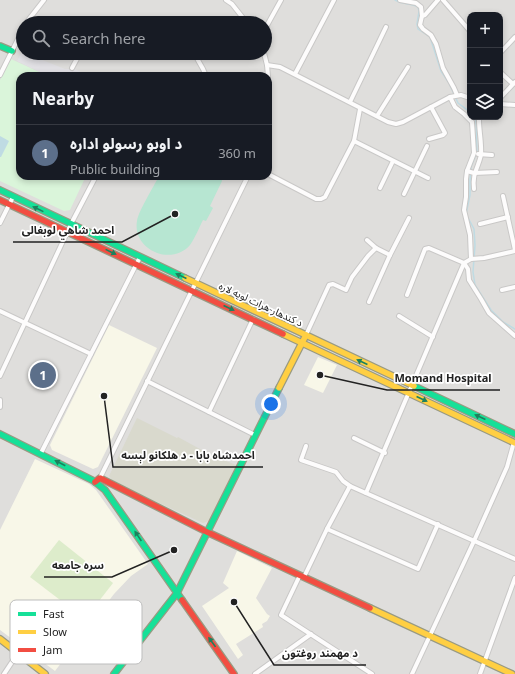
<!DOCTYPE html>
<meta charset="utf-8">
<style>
body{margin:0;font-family:"Noto Sans","Noto Sans Arabic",sans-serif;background:#242831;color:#f1f3f6}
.controls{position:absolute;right:12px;top:12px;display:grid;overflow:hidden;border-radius:8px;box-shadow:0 2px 6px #0003}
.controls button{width:36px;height:36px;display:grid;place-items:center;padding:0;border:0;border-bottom:1px solid #363941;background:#171b24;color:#f1f3f6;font:20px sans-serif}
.you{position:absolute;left:271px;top:404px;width:14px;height:14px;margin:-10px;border:3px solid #fff;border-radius:50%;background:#1a73e8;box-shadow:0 0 0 6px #1a73e833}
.badge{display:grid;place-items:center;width:26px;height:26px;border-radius:50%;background:#6a6968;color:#fff;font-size:13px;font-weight:700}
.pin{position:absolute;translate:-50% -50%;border:2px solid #fff;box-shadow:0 1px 4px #0006}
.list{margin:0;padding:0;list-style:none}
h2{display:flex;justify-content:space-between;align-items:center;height:52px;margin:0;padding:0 16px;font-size:17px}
h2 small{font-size:13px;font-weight:400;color:#9ea1a6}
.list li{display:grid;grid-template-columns:26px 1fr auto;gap:12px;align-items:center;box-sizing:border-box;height:56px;padding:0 16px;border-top:1px solid #363941}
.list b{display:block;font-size:15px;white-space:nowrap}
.list p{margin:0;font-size:13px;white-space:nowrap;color:#9ea1a6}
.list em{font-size:13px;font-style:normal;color:#9ea1a6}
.icon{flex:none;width:22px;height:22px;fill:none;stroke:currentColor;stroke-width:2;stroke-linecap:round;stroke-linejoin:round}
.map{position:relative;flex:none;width:515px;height:674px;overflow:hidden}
.search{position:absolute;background:#171b24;box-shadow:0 2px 6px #0003;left:16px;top:16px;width:256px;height:44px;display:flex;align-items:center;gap:10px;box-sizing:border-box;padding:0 14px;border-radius:22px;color:#9ea1a6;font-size:15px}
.panel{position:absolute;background:#171b24;box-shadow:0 2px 6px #0003;left:16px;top:72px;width:256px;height:108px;border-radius:12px}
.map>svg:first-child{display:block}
.residential{fill:#dfdedc;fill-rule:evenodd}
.education{fill:#f8f7e8}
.religious{fill:#dededc}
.construction{fill:#d9d9cd}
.grass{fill:#ddeccb}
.park{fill:#daf5da}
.pitch{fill:#b7e6d2}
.plaza{fill:#e2e1e5}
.water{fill:#bfdbe3}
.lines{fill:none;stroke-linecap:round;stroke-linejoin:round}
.stream{stroke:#bfdbe3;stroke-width:1.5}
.street-casing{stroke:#c9c8c7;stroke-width:6}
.fast-casing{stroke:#999a82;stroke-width:8}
.slow-casing{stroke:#999a82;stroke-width:8}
.jam-casing{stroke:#999a82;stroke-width:8}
.street{stroke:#fdfcfc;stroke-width:4}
.fast{stroke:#16e098;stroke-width:5.5}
.slow{stroke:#ffcf43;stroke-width:5.5}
.jam{stroke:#f24e42;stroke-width:5.5}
.oneway{fill:#1c815d}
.labels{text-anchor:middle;stroke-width:3.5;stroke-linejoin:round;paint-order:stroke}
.street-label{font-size:10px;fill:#222;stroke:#fff}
.key{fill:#fff;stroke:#bdbdbd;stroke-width:1}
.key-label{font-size:11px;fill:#222}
.leader{fill:none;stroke:#222;stroke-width:1.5}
.callout-dot{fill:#222;stroke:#fff;stroke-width:1.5}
.callout-label{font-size:11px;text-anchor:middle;font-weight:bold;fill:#222;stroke:#fff;stroke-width:3.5;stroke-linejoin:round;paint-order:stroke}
</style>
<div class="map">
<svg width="515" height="674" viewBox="0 0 515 674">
<rect width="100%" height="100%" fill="#f0eeeb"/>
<path class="residential" d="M0,0h515v674h-515zM470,15h30v102h-30zM23,23h242v30h-242zM20,76h248v100h-248z"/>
<g class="education">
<path d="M109,325l48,23 -59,119 -5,2 -41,-19 -2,-5z"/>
<path d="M318,357l19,8 -14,28 -19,-8z"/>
<path d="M35,459l54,25 7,6 52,74 -17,12 -17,18 -59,77 -55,-41v-100z"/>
<path d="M237,551l35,17 -16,30 11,16 3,2 -3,5 -5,3 1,3 -27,17 7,11 -5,4 -36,-53 27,-18 -6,-5z"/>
</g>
<path class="religious" d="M143,510l53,25 1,2 -20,39h-2l-40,-57z"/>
<path class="construction" d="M137,418l40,20 1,-1 33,18 25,10 -27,56 -6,2 -68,-31 -22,-11 -4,-5z"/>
<path class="grass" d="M59,540l54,43 -28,36 -55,-42z"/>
<path class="park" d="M11,59l37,17h-28v100h66l-16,34 -6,1 -64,-30v-101z"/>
<path class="pitch" d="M159,176h62l1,5 -12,25 3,2 -7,13 -3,-1c-4,8 -8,18 -13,25 -19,22 -58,4 -53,-24 1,-9 17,-35 22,-45z"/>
<path class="plaza" d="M22,52l43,17h10l14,7h-41l-31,-15z"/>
<path class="water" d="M0,136l9,5 -8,16h-1z"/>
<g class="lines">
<g class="stream">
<path d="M395,0c7,5 16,3 23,7l1,4 -2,13 1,5 12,8 11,34 8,12 9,20 12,9"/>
<path d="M474,117l2,3 1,32 -6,15 -1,13v15l-4,19 8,15 1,16 -2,27 2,13 16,25 12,12 12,7"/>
</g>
<defs>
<g id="street">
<path d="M226,0l6,4 15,19"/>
<path d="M400,0l16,3 5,4 1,9 -2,9 3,4 8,6 5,9 7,24 11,20 3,7"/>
<path d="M443,0l27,31"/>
<path d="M422,16l3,-1 13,-15"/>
<path d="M26,23l18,-23"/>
<path d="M265,29l16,-29"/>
<path d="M194,53l9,16 3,7"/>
<path d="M264,53l3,12 1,11"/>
<path d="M500,53l15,-16"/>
<path d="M267,65l13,2 108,55 8,2 7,-2 47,-25 11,-2 9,3"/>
<path d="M72,68l8,-15"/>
<path d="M500,72l13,12"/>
<path d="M295,74l39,-74"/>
<path d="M0,75l23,-46"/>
<path d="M268,81v34"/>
<path d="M450,97l5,10 9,7 8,8 2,31 -7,18 -1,8v18l-2,13 6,25 1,24"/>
<path d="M500,98l15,-16"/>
<path d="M350,102l36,-75"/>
<path d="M500,104l15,1"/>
<path d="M377,116l31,-49"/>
<path d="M429,139l14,-4 2,-2 -14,-26"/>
<path d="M354,141l74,37"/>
<path d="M478,154l14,1"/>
<path d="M467,171l7,2 23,-1"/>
<path d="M268,174l48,25h5l4,-2 29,-56 6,-32"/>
<path d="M380,188l13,-27"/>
<path d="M474,189c-2,-15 4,-21 7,-34 1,-11 -2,-24 -2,-35"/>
<path d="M404,194l23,-48"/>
<path d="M503,196l12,54"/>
<path d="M0,223l13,-26"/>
<path d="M480,224l28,-7"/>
<path d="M367,240l9,8 14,7"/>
<path d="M502,290l13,-3"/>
<path d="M407,295l18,-46 4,-1 35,15 4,6 1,11 12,19 8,14 26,23"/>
<path d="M369,302l21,-47 19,-37"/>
<path d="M0,311l91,43"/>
<path d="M399,316l34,21"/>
<path d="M306,335l23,-50 4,-1 13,6 6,-13 16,-21 8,-8"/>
<path d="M0,376l71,-152 25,-48"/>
<path d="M147,381l108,54"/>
<path d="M0,400v7"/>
<path d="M209,412l44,-93"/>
<path d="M354,438l31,15"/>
<path d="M306,446l-5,14 35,12 7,9 7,5"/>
<path d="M41,453l99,-196"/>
<path d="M100,478l148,-302"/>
<path d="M366,493l98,-230 7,-4 13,-1 31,-7"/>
<path d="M327,529l91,40 20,-45"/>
<path d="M300,575l-19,40 91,59"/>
<path d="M304,577l23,-48 23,-43 165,73"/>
<path d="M4,674l14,-21"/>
<path d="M255,674l56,-40"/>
<path d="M412,674l62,-133 33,-74 7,-25"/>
<path d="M480,674l35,-96"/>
</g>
<g id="fast">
<path d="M0,46l12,5"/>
<path d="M0,190l185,88"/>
<path d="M414,386l101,48"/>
<path d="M0,434l94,47 11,9 77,110"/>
<path d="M114,674l63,-81 102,-205"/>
</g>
<g id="slow">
<path d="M185,278l229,108"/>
<path d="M283,334l232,109"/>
<path d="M279,388l27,-53"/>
<path d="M370,608l142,66"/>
<path d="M0,639l45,35"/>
</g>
<g id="jam">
<path d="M0,200l283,134"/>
<path d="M95,482l5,-4 107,54 163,76"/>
<path d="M182,600l52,74"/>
</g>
</defs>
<use href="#street" class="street-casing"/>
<use href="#fast" class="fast-casing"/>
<use href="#slow" class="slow-casing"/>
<use href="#jam" class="jam-casing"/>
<use href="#street" class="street"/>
<use href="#fast" class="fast"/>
<use href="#slow" class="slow"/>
<use href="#jam" class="jam"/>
</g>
<defs><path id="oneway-solid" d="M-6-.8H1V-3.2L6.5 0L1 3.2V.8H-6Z"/></defs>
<g class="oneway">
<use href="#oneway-solid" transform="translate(38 209) rotate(-154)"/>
<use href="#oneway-solid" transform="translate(111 252) rotate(26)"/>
<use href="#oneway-solid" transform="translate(181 276) rotate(-155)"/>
<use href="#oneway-solid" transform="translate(229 308) rotate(25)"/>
<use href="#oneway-solid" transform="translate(362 362) rotate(-155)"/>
<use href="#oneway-solid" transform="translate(422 399) rotate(25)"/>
<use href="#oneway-solid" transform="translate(480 417) rotate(-155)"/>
<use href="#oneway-solid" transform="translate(60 463) rotate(-153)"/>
<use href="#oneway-solid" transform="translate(138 536) rotate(-124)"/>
<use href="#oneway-solid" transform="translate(212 642) rotate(-126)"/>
</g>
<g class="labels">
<g class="street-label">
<text transform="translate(261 304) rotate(25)" y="4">د کندهار-هرات لويه لاره</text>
</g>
</g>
<rect x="10" y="600" width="132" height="64" rx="6" class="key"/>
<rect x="18" y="612" width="18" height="4" fill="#16e098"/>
<rect x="18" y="630" width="18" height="4" fill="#ffcf43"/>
<rect x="18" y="648" width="18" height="4" fill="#f24e42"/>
<g class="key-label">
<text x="43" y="618">Fast</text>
<text x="43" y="636">Slow</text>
<text x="43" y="654">Jam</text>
</g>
<path class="leader" d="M175 214L122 242H13M320 375L387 390H500M104 396L113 467H263M174 550L112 577H44M234 602L274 665H366"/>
<g class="callout-dot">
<circle cx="175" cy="214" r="4"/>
<circle cx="320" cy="375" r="4"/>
<circle cx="104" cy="396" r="4"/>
<circle cx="174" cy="550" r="4"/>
<circle cx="234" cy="602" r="4"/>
</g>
<g class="callout-label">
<text x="68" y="234">احمد شاهي لوبغالی</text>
<text x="443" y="382">Momand Hospital</text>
<text x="188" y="459">احمدشاه بابا - د هلکانو لېسه</text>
<text x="78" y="569">سره جامعه</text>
<text x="320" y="657">د مهمند روغتون</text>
</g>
</svg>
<div class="controls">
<button>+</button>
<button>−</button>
<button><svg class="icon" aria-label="layers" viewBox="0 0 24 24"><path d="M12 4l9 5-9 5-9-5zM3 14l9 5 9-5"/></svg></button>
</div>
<div class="you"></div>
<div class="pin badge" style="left:43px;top:375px;background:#5c6f8a">1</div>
<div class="search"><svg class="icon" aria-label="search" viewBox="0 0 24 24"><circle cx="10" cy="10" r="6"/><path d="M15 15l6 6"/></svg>Search here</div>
<section class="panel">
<h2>Nearby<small></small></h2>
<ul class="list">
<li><span class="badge" style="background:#5c6f8a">1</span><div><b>د اوبو رسولو اداره</b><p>Public building</p></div><em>360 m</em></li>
</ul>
</section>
</div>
